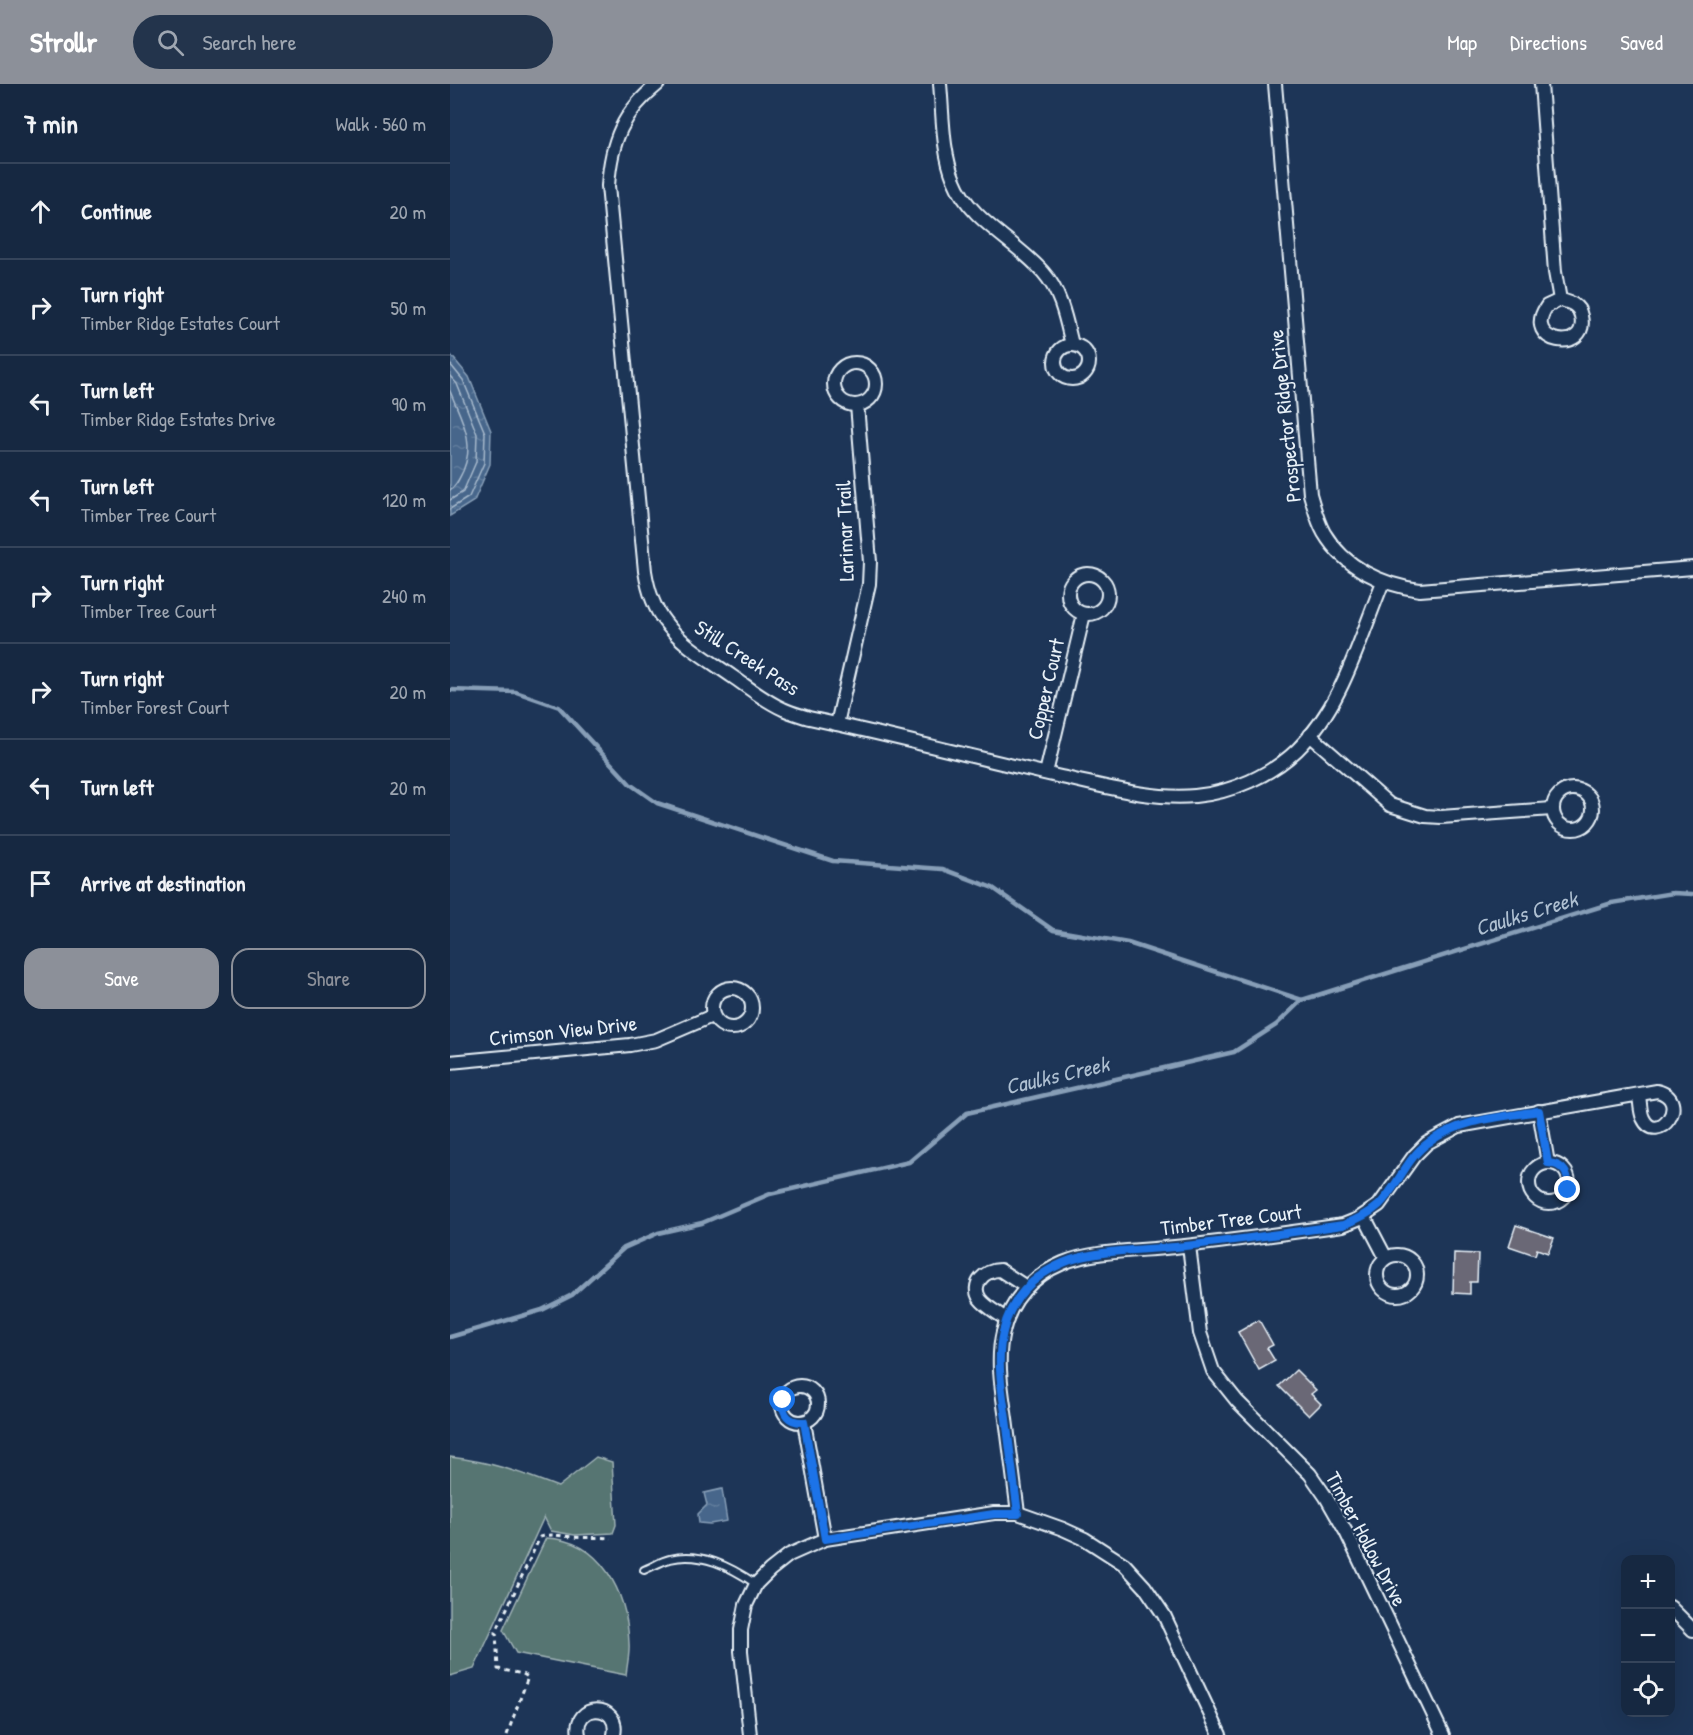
<!DOCTYPE html>
<meta charset="utf-8">
<style>
body{margin:0;font-family:"Patrick Hand",sans-serif;background:#23344c;color:#f1f3f6}
.controls{position:absolute;right:18px;bottom:18px;display:grid;overflow:hidden;border-radius:12px;box-shadow:0 6px 24px #0002}
.controls button{width:54px;height:54px;display:grid;place-items:center;padding:0;border:0;border-bottom:2px solid #35445a;background:#162841;color:#f1f3f6;font:30px sans-serif}
.stop{position:absolute;width:18px;height:18px;margin:-14px;border:4px solid #1a73e8;border-radius:50%;background:#fff}
.stop.end{background:#1a73e8;border-color:#fff;box-shadow:0 2px 6px #0008}
.list{margin:0;padding:0;list-style:none}
h2{display:flex;justify-content:space-between;align-items:center;height:78px;margin:0;padding:0 24px;font-size:26px}
h2 small{font-size:20px;font-weight:400;color:#9ea6b1}
.list li{display:grid;grid-template-columns:39px 1fr auto;gap:18px;align-items:center;box-sizing:border-box;height:96px;padding:0 24px;border-top:2px solid #35445a}
.list b{display:block;font-size:22px;white-space:nowrap}
.list p{margin:0;font-size:20px;white-space:nowrap;color:#9ea6b1}
.list em{font-size:20px;font-style:normal;color:#9ea6b1}
.actions{display:flex;gap:12px;padding:18px 24px}
.actions a{flex:1;padding:14px 0;border:2px solid #8c9099;border-radius:18px;text-align:center;font-size:21px;color:#8c9099}
.actions .main{background:#8c9099;color:#fff}
.icon{flex:none;width:33px;height:33px;fill:none;stroke:currentColor;stroke-width:2;stroke-linecap:round;stroke-linejoin:round}
.map{position:relative;flex:none;width:1243px;height:1651px;overflow:hidden}
header{display:flex;align-items:center;gap:36px;box-sizing:border-box;height:84px;padding:0 30px;background:#8c9099;color:#fff}
header strong{font-size:28px}
nav{display:flex;gap:33px;margin-inline-start:auto;font-size:21px}
.search{width:420px;height:54px;background:#23344c;display:flex;align-items:center;gap:15px;box-sizing:border-box;padding:0 21px;border-radius:33px;color:#9ea6b1;font-size:22px}
main{display:flex}
aside{flex:1;background:#162841}
.map>svg:first-child{display:block}
.green{fill:#567472;stroke:#9fb2b5;stroke-width:1.5}
.water{fill:url(#water-ripples);stroke:#879eb7;stroke-width:1.5}
.lines{fill:none;stroke-linecap:round;stroke-linejoin:round}
.shore{stroke:#a7b9cc;stroke-width:1.5}
.stream{stroke:#879eb7;stroke-width:4.5}
.building{fill:#6b6776;stroke:#e8f1f8;stroke-width:1.5}
.service-casing{stroke:#e8f1f8;stroke-width:10}
.minor-casing{stroke:#e8f1f8;stroke-width:16}
.path{stroke:#e8f1f8;stroke-width:3;stroke-dasharray:4.5 4.5;stroke-linecap:butt}
.service{stroke:#1d3557;stroke-width:6}
.minor{stroke:#1d3557;stroke-width:12}
.route{stroke:#1a73e8;stroke-width:8}
.labels{text-anchor:middle;stroke-width:4.5;stroke-linejoin:round;paint-order:stroke}
.street-label{font-size:21px;fill:#e8f1f8;stroke:#1d3557}
.water-label{font-size:22px;font-style:italic;fill:#afc0d2;stroke:#1d3557}
</style>
<header>
<strong>Strollr</strong>
<div class="search"><svg class="icon" aria-label="search" viewBox="0 0 24 24"><circle cx="10" cy="10" r="6"/><path d="M15 15l6 6"/></svg>Search here</div>
<nav><a>Map</a><a>Directions</a><a>Saved</a></nav>
</header>
<main>
<aside>
<h2>7 min<small>Walk · 560 m</small></h2>
<ul class="list">
<li><svg class="icon" aria-label="ahead" viewBox="0 0 24 24"><path d="M12 20V5M6 11l6-6 6 6"/></svg><div><b>Continue</b></div><em>20 m</em></li>
<li><svg class="icon" aria-label="right" viewBox="0 0 24 24"><path d="M7 20v-9h11M14 6l5 5-5 5"/></svg><div><b>Turn right</b><p>Timber Ridge Estates Court</p></div><em>50 m</em></li>
<li><svg class="icon" aria-label="left" viewBox="0 0 24 24"><path d="M17 20v-9H6M10 6l-5 5 5 5"/></svg><div><b>Turn left</b><p>Timber Ridge Estates Drive</p></div><em>90 m</em></li>
<li><svg class="icon" aria-label="left" viewBox="0 0 24 24"><path d="M17 20v-9H6M10 6l-5 5 5 5"/></svg><div><b>Turn left</b><p>Timber Tree Court</p></div><em>120 m</em></li>
<li><svg class="icon" aria-label="right" viewBox="0 0 24 24"><path d="M7 20v-9h11M14 6l5 5-5 5"/></svg><div><b>Turn right</b><p>Timber Tree Court</p></div><em>240 m</em></li>
<li><svg class="icon" aria-label="right" viewBox="0 0 24 24"><path d="M7 20v-9h11M14 6l5 5-5 5"/></svg><div><b>Turn right</b><p>Timber Forest Court</p></div><em>20 m</em></li>
<li><svg class="icon" aria-label="left" viewBox="0 0 24 24"><path d="M17 20v-9H6M10 6l-5 5 5 5"/></svg><div><b>Turn left</b></div><em>20 m</em></li>
<li><svg class="icon" aria-label="arrive" viewBox="0 0 24 24"><path d="M6 21V4h12l-3 4 3 4H6"/></svg><div><b>Arrive at destination</b></div></li>
</ul>
<div class="actions"><a class="main">Save</a><a>Share</a></div>
</aside>
<div class="map">
<svg width="1243" height="1651" viewBox="0 0 1243 1651">
<defs>
<pattern id="water-ripples" width="26" height="14" patternUnits="userSpaceOnUse" patternTransform="scale(1.5)"><rect width="26" height="14" fill="#46668b"/><path d="M2 4q2-2 4 0t4 0M15 11q2-2 4 0t4 0" fill="none" stroke="#617c9c"/></pattern>
</defs>
<rect width="100%" height="100%" fill="#1d3557"/>
<filter id="ink" filterUnits="userSpaceOnUse"><feTurbulence type="fractalNoise" baseFrequency=".0167" numOctaves="2"/><feDisplacementMap in="SourceGraphic" scale="12" xChannelSelector="R" yChannelSelector="G"/><feConvolveMatrix kernelMatrix="1 2 1 2 8 2 1 2 1" color-interpolation-filters="sRGB"/></filter>
<g filter="url(#ink)">
<g class="green">
<path d="M0,1373c42,5 69,15 108,30l38,-30 16,5 4,63 -3,8 -38,2 -24,-4 -7,-14 -70,152 -24,7z"/>
<path d="M96,1454c56,2 81,55 83,105 1,10 -2,22 -3,32l-110,-22 -13,-23z"/>
</g>
<g class="water">
<path d="M0,270l19,23 22,54 -1,33 -16,37 -24,15z"/>
<path d="M272,1405l5,32 -17,3 -11,-1 -1,-9 9,-9 -3,-12z"/>
</g>
<g class="lines">
<g class="shore">
<path d="M0,280l13,16 22,53 -1,30 -15,34 -19,12"/>
<path d="M0,292l7,8 20,50 -1,28 -13,30 -13,8"/>
<path d="M0,307c11,28 26,50 13,80 -4,8 -6,14 -13,19"/>
</g>
<g class="stream">
<path d="M0,606l66,2 43,15 71,77 27,19 176,58 110,8 50,19 60,42 75,13 174,57"/>
<path d="M0,1253l92,-27 30,-15 52,-47 34,-15 44,-10 68,-29 139,-32 58,-49 267,-61 42,-27 26,-25 310,-97 61,-10 20,1"/>
</g>
</g>
<g class="building">
<path d="M1066,1141l38,13 -6,15 -11,-4 -2,6 -26,-9z"/>
<path d="M1004,1169l24,1 -1,28h-7v12l-17,-1z"/>
<path d="M809,1236l14,25 -6,3 8,13 -16,9 -21,-38z"/>
<path d="M846,1286l20,20 -5,4 10,10 -12,12 -30,-30z"/>
</g>
<g class="lines">
<defs>
<path id="service" d="M194,1486c8,-3 17,-9 26,-11 31,-8 61,8 86,25"/>
<g id="minor">
<path d="M208,0c-35,28 -47,57 -50,102l37,385c3,19 8,36 20,51 17,23 44,38 68,55 16,11 32,24 50,32 8,4 17,6 26,9 84,18 168,40 252,59 44,9 89,23 134,19 36,-3 76,-21 102,-46 46,-45 62,-110 86,-168"/>
<path d="M490,0c3,31 2,67 14,96 16,41 61,60 89,92 18,20 23,48 29,73"/>
<path d="M825,0l35,410c4,13 7,27 14,39 21,35 58,52 96,57l273,-22"/>
<path d="M1091,0l14,188 5,28 -13,6c-27,38 43,49 34,10 -2,-11 -11,-14 -21,-16"/>
<circle cx="622" cy="278" r="17"/>
<circle cx="405" cy="300" r="21"/>
<circle cx="638" cy="510" r="20"/>
<path d="M387,640l32,-140 1,-22 -13,-157"/>
<path d="M860,651l80,70 35,11 16,1 111,-8"/>
<path d="M596,689l38,-159"/>
<circle cx="1123" cy="725" r="20"/>
<circle cx="282" cy="924" r="20"/>
<path d="M0,978l180,-17 26,-5 56,-24"/>
<path d="M1089,1027l9,52"/>
<circle cx="1099" cy="1099" r="20"/>
<path d="M914,1132l22,42"/>
<path d="M739,1162l11,87 13,38 24,30 73,73 16,23 20,35 97,203"/>
<circle cx="947" cy="1191" r="20"/>
<path d="M557,1236c-9,-7 -21,-13 -27,-21 -10,-15 5,-29 20,-29l26,17"/>
<circle cx="350" cy="1320" r="18"/>
<path d="M354,1338l21,117"/>
<path d="M568,1429c-4,-31 -8,-63 -12,-94 -4,-28 -10,-59 -3,-87 7,-32 29,-56 60,-69 30,-13 79,-12 112,-16 56,-6 112,-14 168,-22l15,-6 21,-14 35,-49 13,-13 32,-17 198,-35c36,9 0,57 -14,27 -3,-6 -3,-17 -4,-23"/>
<path d="M1220,1523l23,23"/>
<path d="M129,1651c-7,-33 42,-33 35,0"/>
<path d="M300,1651l-9,-84v-21l5,-25 10,-21 14,-14 19,-15 36,-16 169,-26h24l45,16 22,10 39,25 21,23 19,28 56,120"/>
</g>
</defs>
<use href="#service" class="service-casing"/>
<use href="#minor" class="minor-casing"/>
<path class="path" d="M57,1651l21,-58 -5,-3 -25,-5 -2,-37 44,-95c12,-4 20,-1 32,0 13,1 26,0 39,1"/>
<use href="#service" class="service"/>
<use href="#minor" class="minor"/>
</g>
</g>
<g class="lines" filter="url(#ink)">
<path class="route" d="M333,1316c-1,14 6,23 21,22l21,117 169,-25h24c-4,-32 -8,-64 -12,-95 -4,-28 -10,-59 -3,-87 7,-32 29,-56 60,-69 30,-13 79,-13 112,-16 56,-6 112,-14 168,-22 13,-5 26,-11 36,-20 19,-18 27,-47 49,-62 32,-24 73,-26 111,-32l9,52c16,1 22,12 20,27"/>
</g>
<g class="labels">
<g class="street-label">
<text transform="translate(835 332) rotate(-96)" y="7">Prospector Ridge Drive</text>
<text transform="translate(395 447) rotate(-92)" y="7">Larimar Trail</text>
<text transform="translate(297 574) rotate(33)" y="7">Still Creek Pass</text>
<text transform="translate(596 605) rotate(-77)" y="7">Copper Court</text>
<text transform="translate(113 947) rotate(-6)" y="7">Crimson View Drive</text>
<text transform="translate(781 1136) rotate(-7)" y="7">Timber Tree Court</text>
<text transform="translate(916 1455) rotate(62)" y="7">Timber Hollow Drive</text>
</g>
<g class="water-label">
<text transform="translate(1076 829) rotate(-17)" y="8">Caulks Creek</text>
<text transform="translate(607 991) rotate(-13)" y="8">Caulks Creek</text>
</g>
</g>
</svg>
<div class="controls">
<button>+</button>
<button>−</button>
<button><svg class="icon" aria-label="locate" viewBox="0 0 24 24"><circle cx="12" cy="12" r="6"/><path d="M12 2v4M12 18v4M2 12h4M18 12h4"/></svg></button>
</div>
<div class="stop" style="left:333px;top:1316px"></div>
<div class="stop end" style="left:1118px;top:1106px"></div>
</div>
</main>
